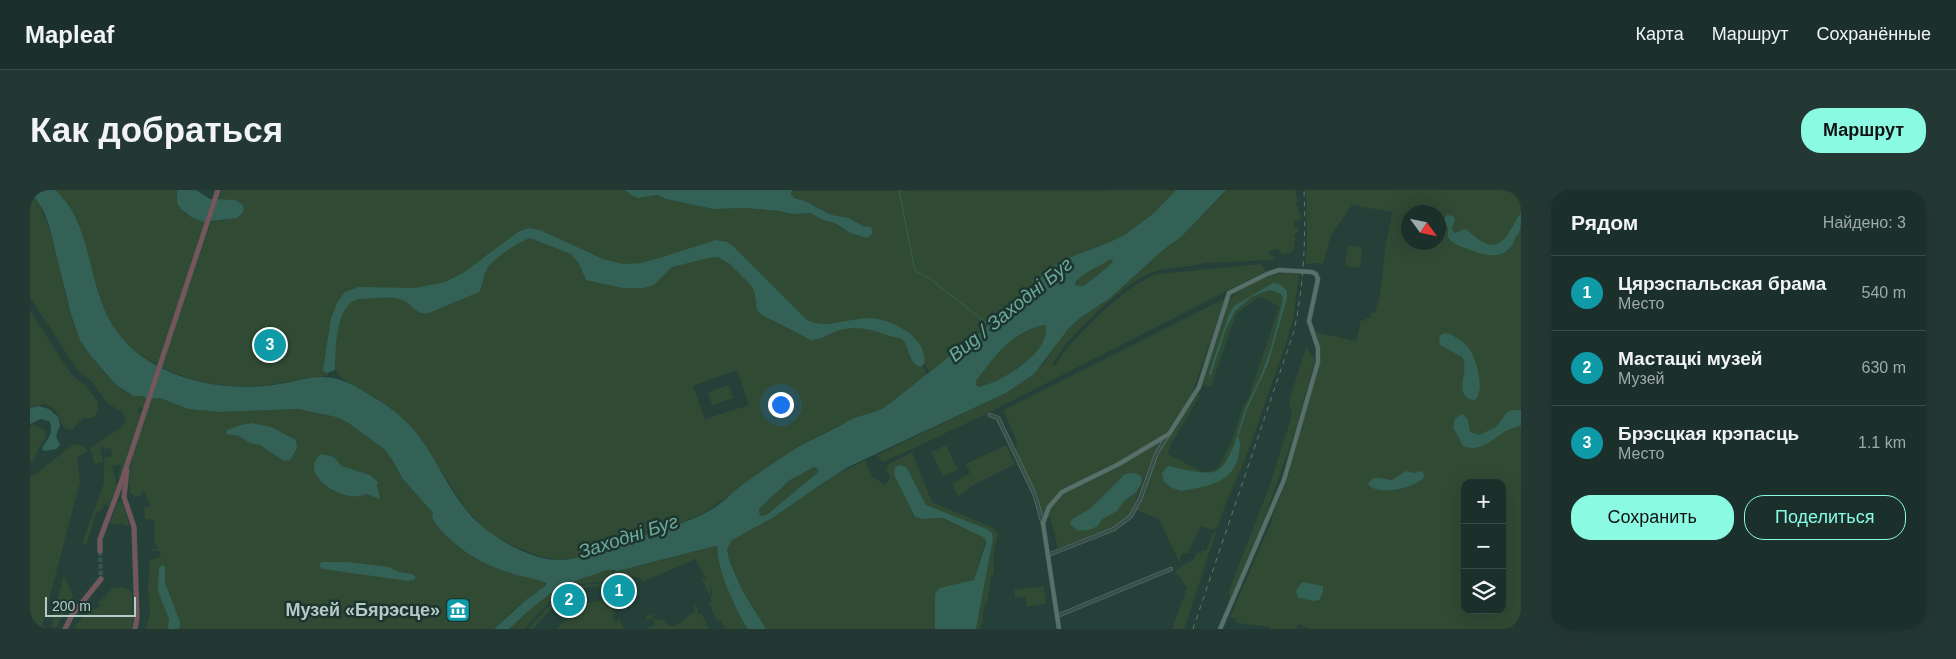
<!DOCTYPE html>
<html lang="ru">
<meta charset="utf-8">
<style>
body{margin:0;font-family:Helvetica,sans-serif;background:#243833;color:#f1f3f6}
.controls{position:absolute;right:15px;bottom:15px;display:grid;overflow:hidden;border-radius:10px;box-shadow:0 5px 20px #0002}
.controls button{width:45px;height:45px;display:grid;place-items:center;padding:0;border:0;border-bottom:1px solid #394b47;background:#1b302b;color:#f1f3f6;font:25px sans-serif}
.compass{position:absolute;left:1371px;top:15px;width:45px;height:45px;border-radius:50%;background:#1b302b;box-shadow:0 5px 20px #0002;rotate:123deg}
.scale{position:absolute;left:15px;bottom:12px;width:91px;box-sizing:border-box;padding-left:5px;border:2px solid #b5cac6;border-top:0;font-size:14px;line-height:18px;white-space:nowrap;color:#b5cac6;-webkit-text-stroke:4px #1d352f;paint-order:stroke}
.you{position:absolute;left:750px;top:214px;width:18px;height:18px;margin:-12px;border:4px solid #fff;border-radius:50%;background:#1a73e8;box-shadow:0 0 0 8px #1a73e833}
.badge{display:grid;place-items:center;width:32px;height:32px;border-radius:50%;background:#8afae3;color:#fff;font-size:16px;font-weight:700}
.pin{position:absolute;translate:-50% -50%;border:2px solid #fff;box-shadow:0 1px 5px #0006}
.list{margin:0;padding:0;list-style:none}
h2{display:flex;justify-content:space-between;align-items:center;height:65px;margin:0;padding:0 20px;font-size:21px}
h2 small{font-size:16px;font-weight:400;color:#a0a9a9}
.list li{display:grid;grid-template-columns:32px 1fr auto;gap:15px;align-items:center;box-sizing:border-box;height:75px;padding:0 20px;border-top:1px solid #394b47}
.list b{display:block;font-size:19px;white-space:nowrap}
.list p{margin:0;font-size:16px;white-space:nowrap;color:#a0a9a9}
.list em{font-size:16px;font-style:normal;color:#a0a9a9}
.actions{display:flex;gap:10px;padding:15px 20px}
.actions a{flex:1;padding:11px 0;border:1px solid #8afae3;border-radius:20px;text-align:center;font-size:18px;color:#8afae3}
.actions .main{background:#8afae3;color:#111}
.icon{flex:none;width:28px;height:28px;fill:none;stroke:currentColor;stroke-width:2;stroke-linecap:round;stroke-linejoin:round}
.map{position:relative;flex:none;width:1491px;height:439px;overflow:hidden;border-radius:20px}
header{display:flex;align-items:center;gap:30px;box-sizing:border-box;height:70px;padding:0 25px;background:#1b302b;border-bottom:1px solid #394b47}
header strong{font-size:24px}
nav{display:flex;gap:28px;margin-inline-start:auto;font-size:18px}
.intro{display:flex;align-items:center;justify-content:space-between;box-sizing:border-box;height:120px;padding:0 30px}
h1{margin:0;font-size:35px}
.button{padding:12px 22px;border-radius:20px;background:#8afae3;color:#111;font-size:18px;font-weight:700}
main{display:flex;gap:30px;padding:0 30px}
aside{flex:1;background:#1b302b;border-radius:20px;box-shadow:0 5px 20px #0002}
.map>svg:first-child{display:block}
.green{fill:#304a34;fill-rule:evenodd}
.water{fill:#336156;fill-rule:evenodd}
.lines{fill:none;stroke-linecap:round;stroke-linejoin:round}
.stream{stroke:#336156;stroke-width:1}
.highway-tunnel{stroke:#3a554e;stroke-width:4.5;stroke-dasharray:4.5 2;stroke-linecap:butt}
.minor-casing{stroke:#59706b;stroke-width:4.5}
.major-casing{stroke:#455c56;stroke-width:5}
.highway-casing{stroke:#465d58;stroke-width:5.5}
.minor{stroke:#39504a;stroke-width:3}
.major{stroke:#57706a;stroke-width:4}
.highway{stroke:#76555c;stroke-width:4.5}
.rail{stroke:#5b7770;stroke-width:1;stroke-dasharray:5 5;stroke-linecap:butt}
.labels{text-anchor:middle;stroke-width:5;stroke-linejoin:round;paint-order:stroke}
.poi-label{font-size:18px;font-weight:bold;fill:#b5cac6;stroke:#1d352f;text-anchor:end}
.water-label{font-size:19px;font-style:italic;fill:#6daa9b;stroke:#1d352f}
</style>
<header>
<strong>Mapleaf</strong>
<nav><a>Карта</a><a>Маршрут</a><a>Сохранённые</a></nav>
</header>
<div class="intro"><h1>Как добраться</h1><a class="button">Маршрут</a></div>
<main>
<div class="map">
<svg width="1491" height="439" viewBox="0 0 1491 439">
<rect width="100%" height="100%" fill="#244039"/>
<g class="green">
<path d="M26,0h121c0,22 8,26 28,32l-48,143c-15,-9 -30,-19 -41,-34 -25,-34 -23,-79 -41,-116 -5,-9 -12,-17 -19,-25z"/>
<path d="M191,0h404l6,5 11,3 15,-3 9,4 47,10 33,-1 34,3 12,3 18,-1 13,7 12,3 7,6 19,8 10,-10 -8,-1 -14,-8 -17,-3 -15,-9 -26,-10 1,-5 384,-1 -22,23 -28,21 -16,8 -47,18 -12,8 -34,32 -87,73 -6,-9 -1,2 4,9 -43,33 -11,6 -19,4 -55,28 -95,67 -25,11 -23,8 -81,26 -16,2 -20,-4 -25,-10 -18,-9 -15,-12 -16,-17 -44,-68 -13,-17 -32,-25 -35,-20 -5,-8 -8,3v3c-19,1 -36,6 -54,8 -37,6 -79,0 -113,-17l50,-145 26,-4 7,-7 -12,-11 -14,1zM707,180l12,35 -44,14 -12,-33z"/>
<path d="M1196,0h69l3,12 -3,2 3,3v5l3,2 -2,7 -4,-1 -2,3 2,2 -3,4 5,-2 2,1 -1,4 -4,3 2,5 -3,3 2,2c-1,7 -4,8 -11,9l-8,-5 -8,3 7,7 -2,1 -67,3c-16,5 -34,3 -50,8 -26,8 -64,45 -84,66 -8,8 -14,19 -20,28l2,1c21,-31 67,-77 102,-92l105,-10 5,7 -278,142 -91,43 -15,6 -5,-7 129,-62 37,-28 18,-28 7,-8 12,-11 30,-20 53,-48 18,-13z"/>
<path d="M1276,0h215v439h-210l-13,-5 -2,5h-26v-2l-34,-4v-4l-6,-2 41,-94 2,-9 15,-36 6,-26 26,-90 1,-10 -6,-20 41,9 5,-21 4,1 1,-3h4l1,-6 4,1 5,-18 6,-52 6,-31 -40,-7 -21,30 -8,29 -4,-1 -14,1 2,-21zM1378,22h30v30h-30zM1435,293h37v127h-37z"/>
<path d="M0,1c33,47 27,99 50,148 5,11 13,20 20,28 8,10 17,21 28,27 6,3 12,1 18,4l-3,10 -3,-1 -2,5 3,1 -21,65 -2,2 3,-15 -9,1 5,19 -8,21 -5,-2 -3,7h-4l-10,32 -3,1 -2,-1 22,-60c-1,-8 1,-16 0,-25l8,-2 -1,-8 -6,1 -1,-2h-4l3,15 -8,2 -5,-16 33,-22 3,-7 -4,-7 -15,-9 -15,-21 -16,-14 -46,-71z"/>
<path d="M1318,55l14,2 -2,21 -15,-2z"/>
<path d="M1081,69l2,1 -4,6 -24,19 -4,1 -6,-1c3,-12 25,-22 36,-26z"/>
<path d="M1257,83l12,2 -6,44 -7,25 -40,113 -20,46 -8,23 -5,4 -12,-4 -13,27h-6l-3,9 -20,-43 -23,-9 23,-58 38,-56 4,-2 -31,52 -2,8 36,19 14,-5 13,-25 12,-37 5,-7 31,-92 -14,-9 -6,-1 -23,17 -25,73 -9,-2 27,-84c12,-16 38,-28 58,-28z"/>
<path d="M1192,110l2,2 -33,94 -35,52 -26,67 -17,12 -55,21 -8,-31 -7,1 -5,-23 -23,-43 2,-10 -14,-32z"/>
<path d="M0,121l41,63 15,12 11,15 1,8 -2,6 -4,3h-9l-11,12 -8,-2c-9,-18 -10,-28 -34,-21z"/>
<path d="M1014,135l2,1c3,29 -42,54 -65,61l-5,-2v-4c19,-25 35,-49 68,-56z"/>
<path d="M1276,157l9,13 -20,71 -30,86 -34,81 -3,-5 41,-106 23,-72 -3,-14z"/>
<path d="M699,195l4,13 -21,7 -4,-13z"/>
<path d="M130,208l28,11 32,3 78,-3 38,8 11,5 37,27 9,12 9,17 24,27 30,41 24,14 16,8 21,7 13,1 14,6 1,4 -28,21 -23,22h-348l4,-15 -2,-27 2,-28 8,-1 3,-4 -2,-3h-9l8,-3 -1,-3 -2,-1 -1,-24 -9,-1 -1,-12h6l-6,-17 -4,6h-6l-4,-3c-3,-34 10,-64 20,-94z"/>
<path d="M5,235l10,5 1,7 -7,10 -4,11 -5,5v-37z"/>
<path d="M44,254l7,1 7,6 -11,7 3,24 -38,144 5,3h-17v-151z"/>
<path d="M916,255l12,25 -15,6 -12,-24z"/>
<path d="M976,255l9,19 -40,20 -17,12 -6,-12 18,-11 -4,-9z"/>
<path d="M882,262l20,50 59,25 7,6 -5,24 1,16 -3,4 -3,21 -4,10 -3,21h-5l17,-90 -1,-6 -5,-4 -61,-24 -19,-37 -13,2v5l21,42 8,2 20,-1 39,17 4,4 -12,41 -39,14v35h-169l-24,-39 -13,-30 -2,-11 3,-7 5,-5 39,-20 58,-40 33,-17 8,18 5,2 6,5 6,-7 -4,-9 3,-5z"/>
<path d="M786,277l3,4 -3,3 -48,40 -6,2 -2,-1 -1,-6 3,-3c17,-13 31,-35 54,-39z"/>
<path d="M92,311l7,23 -5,3v-3h-11v3l-3,-4 8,-21z"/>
<path d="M1187,339l-33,100h-12l15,-41 -12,-17 19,-12 3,-6h4l1,-3 4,1 7,-18z"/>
<path d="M686,356l2,1c-3,19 19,66 30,82h-23l-4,-9 -4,1 -8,-18 3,-2 -2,-3 3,-6 -4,-7 2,7 -2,3 -8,-19 6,4 -12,-21 -52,23 -3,-4 -8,-2 -5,3 -4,8h-2l1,-13 -8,1 1,-5 4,1z"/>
<path d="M578,379h4v10l-2,3c-9,1 -19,0 -28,2 -24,4 -42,29 -58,45h-15l32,-29 22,-15z"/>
<path d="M34,385l9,21 -16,31 -2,1 -4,-2z"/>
<path d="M557,394h27l1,3c-11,0 -22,-1 -33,1 -21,5 -35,26 -49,41h-5c16,-17 34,-42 59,-45z"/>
<path d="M1014,396l2,18 -19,3 -2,-10 -10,1 -1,-8z"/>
<path d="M89,397l11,3 2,3 1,30 -2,6h-56l1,-5 17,-16 2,2 5,-5 -2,-2 15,-15z"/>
<path d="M583,408v13l3,2 -4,3 3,6 3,-1v-3l6,11h-67l20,-22 6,-3z"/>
<path d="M666,415l3,10 3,-1 7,15h-60l-1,-2 7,-3 -3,-6 -6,3 1,-5 10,-3 -5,4 6,3 5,-1 4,6 8,1 20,-15 -1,-4z"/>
</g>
<g class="water">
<path d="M0,0h26c7,8 14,16 19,26 19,39 17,88 47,122 35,41 100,54 151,47 37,-5 51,-17 87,4 19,11 40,24 54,41 25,30 37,70 67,95 19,17 50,34 76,35 18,1 34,-8 51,-14 37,-12 76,-19 109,-40 8,-6 16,-14 24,-20 19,-14 38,-27 57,-39 14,-8 29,-14 43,-22 4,-2 9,-6 14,-7 10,-4 19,-5 29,-10l105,-83 62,-57 12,-8 47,-18 16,-8 28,-21 22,-23h50l-45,47 -18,13 -53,48 -30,20 -12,11 -33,44 -29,20 -158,74 -25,16 -49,34 -42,23 -5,9 2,11 13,30 24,39h-18c-11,-16 -33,-63 -30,-82l-3,-1 -97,25c-12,-3 -14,0 -25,4 -39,11 -55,27 -84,54h-15l32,-29 19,-14 1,-3c-12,-5 -18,-5 -29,-8 -34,-9 -66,-28 -85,-57l1,-5 -31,-35 -9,-17 -9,-12 -37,-27 -11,-5 -38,-8 -78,3 -32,-3 -28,-11 -11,1 -7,-3h-9l-17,-11 -26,-30 -10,-15 -9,-25 -21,-86 -6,-17zM1081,69l2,2 -4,5 -24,19 -4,1 -6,-1 1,-4 10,-8zM1014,135l2,1c3,28 -42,54 -66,61l-4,-2v-4c19,-25 35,-49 68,-56zM784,277l5,3 -3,4 -48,40 -6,2 -2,-1 -1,-5 3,-4 28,-26z"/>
<path d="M147,0h19l14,9 25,1 8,5 1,6 -7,7 -34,4 -12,-5 -10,-8 -4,-6z"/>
<path d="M595,0h167l-1,4 3,4 11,3 27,14 17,3 14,8 8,1 2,6 -6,5 -17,-5 -15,-10 -12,-3 -13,-7 -18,1 -12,-3 -34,-3 -33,1 -47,-10 -9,-4 -19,3 -7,-3z"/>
<path d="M1491,23c0,6 0,15 -2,20 -2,3 -3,2 -4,6 -9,22 -29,18 -47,10 -8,-3 -16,-5 -20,-12v-9l-4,-9 3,-4 6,1 2,4 -3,9 3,4 11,-4c6,5 12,11 19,14 19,9 27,-19 36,-30z"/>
<path d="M499,38l11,2 63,29 20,5 19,-1 17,-5 57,-18 11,2 7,5 73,73c18,10 42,-2 61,-2 22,0 61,19 56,46l-4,3c-12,-4 -10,-20 -18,-28 -5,-2 -10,-2 -15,-4 -19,-6 -30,-10 -50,-4 -9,3 -16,9 -26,9l-49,-25 -5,-5 -2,-16 -3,-8 -22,-22 -12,-7 -9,1 -37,9 -18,18 -10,3h-21l-37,-8 -8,-18 -7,-8 -41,-16c-10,3 -38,21 -43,31 -4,7 -4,16 -8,23l-50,21c-14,3 -16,-9 -27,-13 -13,-5 -31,-1 -44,-1 -24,7 -22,52 -23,71l-8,3 -4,-2 8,-53 7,-17 7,-9 14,-5 56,1 30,-6 18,-9 55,-41z"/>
<path d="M1243,93c6,0 10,3 14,8v7l-19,66 -20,43 -10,30c3,5 2,10 1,16 -5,31 -31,33 -58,38 -10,-3 -19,-7 -19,-18l6,-7c12,2 38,10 48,5 16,-7 23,-45 29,-61 6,-15 14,-28 19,-43 8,-20 13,-42 18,-63l1,-7 -2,-3 -12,-4 -18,7 -16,14 -9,18 -15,46h-2l1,-5 18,-53 6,-11z"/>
<path d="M1418,143c8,4 14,8 20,14 8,11 18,43 7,53l-7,-1c-13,-11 2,-28 -6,-42l-22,-12 -1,-8 3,-3z"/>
<path d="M8,216l11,3 9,8 2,8 -4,11 4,9 -4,4 -12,2 -2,-3c5,-8 13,-16 7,-27l-8,-2 -11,5v-16z"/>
<path d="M1483,220h8v15c-5,3 -10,3 -15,6 -13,8 -26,22 -43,15l-10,-19 2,-9 8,-4 5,6 2,12 9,3 17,-8 11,-15z"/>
<path d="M222,233l19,4 25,13 1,8 -7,12 -6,1 -24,-16 -10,-2 -11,-7 -13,-2 1,-4 14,-5z"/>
<path d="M291,264l10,2 5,3 5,7 29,9 8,7 -1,4 3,13 -13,-5c-3,0 -5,2 -8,2 -18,4 -62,-22 -38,-42z"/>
<path d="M870,275l7,3 19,37 61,24 5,4 1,6 -17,90h-41v-35l4,-6 35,-8 12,-37 -1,-5 -42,-20 -20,1 -8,-2 -21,-42 1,-8z"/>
<path d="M1376,281l7,2 9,-2 3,5c-7,12 -48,21 -57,8 6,-11 15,-4 24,-4z"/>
<path d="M1105,283l6,3 1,4 -2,6 -4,6 -13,10 -6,9 -15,8 -4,7 -9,4 -11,1 -8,-7 2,-5 18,-10 35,-35z"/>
<path d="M291,372h26l42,5 10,5 13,2 4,3 -2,3 -6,1 -85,-12 -4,-3z"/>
<path d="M132,375l3,2v16l15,39 -1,7h-11l1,-10 -11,-28 1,-23z"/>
<path d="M1272,392l21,4v6l-4,8 -5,1 -16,-3 -2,-7z"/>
</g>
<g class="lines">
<path class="stream" d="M869,0l16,81 14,7 60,47"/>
<path class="highway-tunnel" d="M70,361l1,28"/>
<defs>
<g id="minor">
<path d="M960,225l8,3 37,77 8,29"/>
<path d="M1018,365l66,-26 17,-13 9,-17 17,-47 11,-17"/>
<path d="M1027,426l114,-47"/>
</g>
<path id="major" d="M1029,439l-16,-106 6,-16 13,-15 57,-28 50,-30 30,-47 30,-94 38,-19 12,-4 33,2 4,2 2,5 -9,42 9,27v14l-34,118 -64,149"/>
<g id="highway">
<path d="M97,280l-3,27 10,30 3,91 -2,11"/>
<path d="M70,361v-12l21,-56 97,-293"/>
<path d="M35,439l7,-14 29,-36"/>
</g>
</defs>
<use href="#minor" class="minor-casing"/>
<use href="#major" class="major-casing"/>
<use href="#highway" class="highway-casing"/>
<use href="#minor" class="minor"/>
<use href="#major" class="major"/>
<use href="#highway" class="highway"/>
<path class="rail" d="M1163,439l101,-298c10,-47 12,-94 10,-141"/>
</g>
<defs>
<symbol id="museum-square" viewBox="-11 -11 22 22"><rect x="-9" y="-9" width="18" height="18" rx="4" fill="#0f9aa8" stroke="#1d352f"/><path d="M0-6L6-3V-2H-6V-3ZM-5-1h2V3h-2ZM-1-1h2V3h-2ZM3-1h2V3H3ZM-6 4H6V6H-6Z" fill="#fff"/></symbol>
</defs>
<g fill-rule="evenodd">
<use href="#museum-square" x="414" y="406" width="28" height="28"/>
</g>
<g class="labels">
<g class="poi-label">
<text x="410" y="426">Музей «Бярэсце»</text>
</g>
<g class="water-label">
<text transform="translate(980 119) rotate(-39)" y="7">Bug / Заходні Буг</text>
<text transform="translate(598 346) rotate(-18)" y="7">Заходні Буг</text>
</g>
</g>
</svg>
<div class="controls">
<button>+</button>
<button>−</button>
<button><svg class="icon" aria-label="layers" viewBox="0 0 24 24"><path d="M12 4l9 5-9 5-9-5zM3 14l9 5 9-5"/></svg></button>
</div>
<svg class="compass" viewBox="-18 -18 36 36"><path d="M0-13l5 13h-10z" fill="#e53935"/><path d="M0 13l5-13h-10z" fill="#a0a9a9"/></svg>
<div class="scale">200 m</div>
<div class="you"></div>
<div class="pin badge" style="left:589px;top:401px;background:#0f9aa8">1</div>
<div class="pin badge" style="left:539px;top:410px;background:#0f9aa8">2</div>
<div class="pin badge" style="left:240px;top:155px;background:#0f9aa8">3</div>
</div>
<aside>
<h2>Рядом<small>Найдено: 3</small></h2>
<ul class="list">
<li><span class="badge" style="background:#0f9aa8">1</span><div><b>Цярэспальская брама</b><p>Место</p></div><em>540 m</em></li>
<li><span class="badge" style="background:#0f9aa8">2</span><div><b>Мастацкі музей</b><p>Музей</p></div><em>630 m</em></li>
<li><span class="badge" style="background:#0f9aa8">3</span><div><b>Брэсцкая крэпасць</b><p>Место</p></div><em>1.1 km</em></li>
</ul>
<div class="actions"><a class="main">Сохранить</a><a>Поделиться</a></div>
</aside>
</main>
